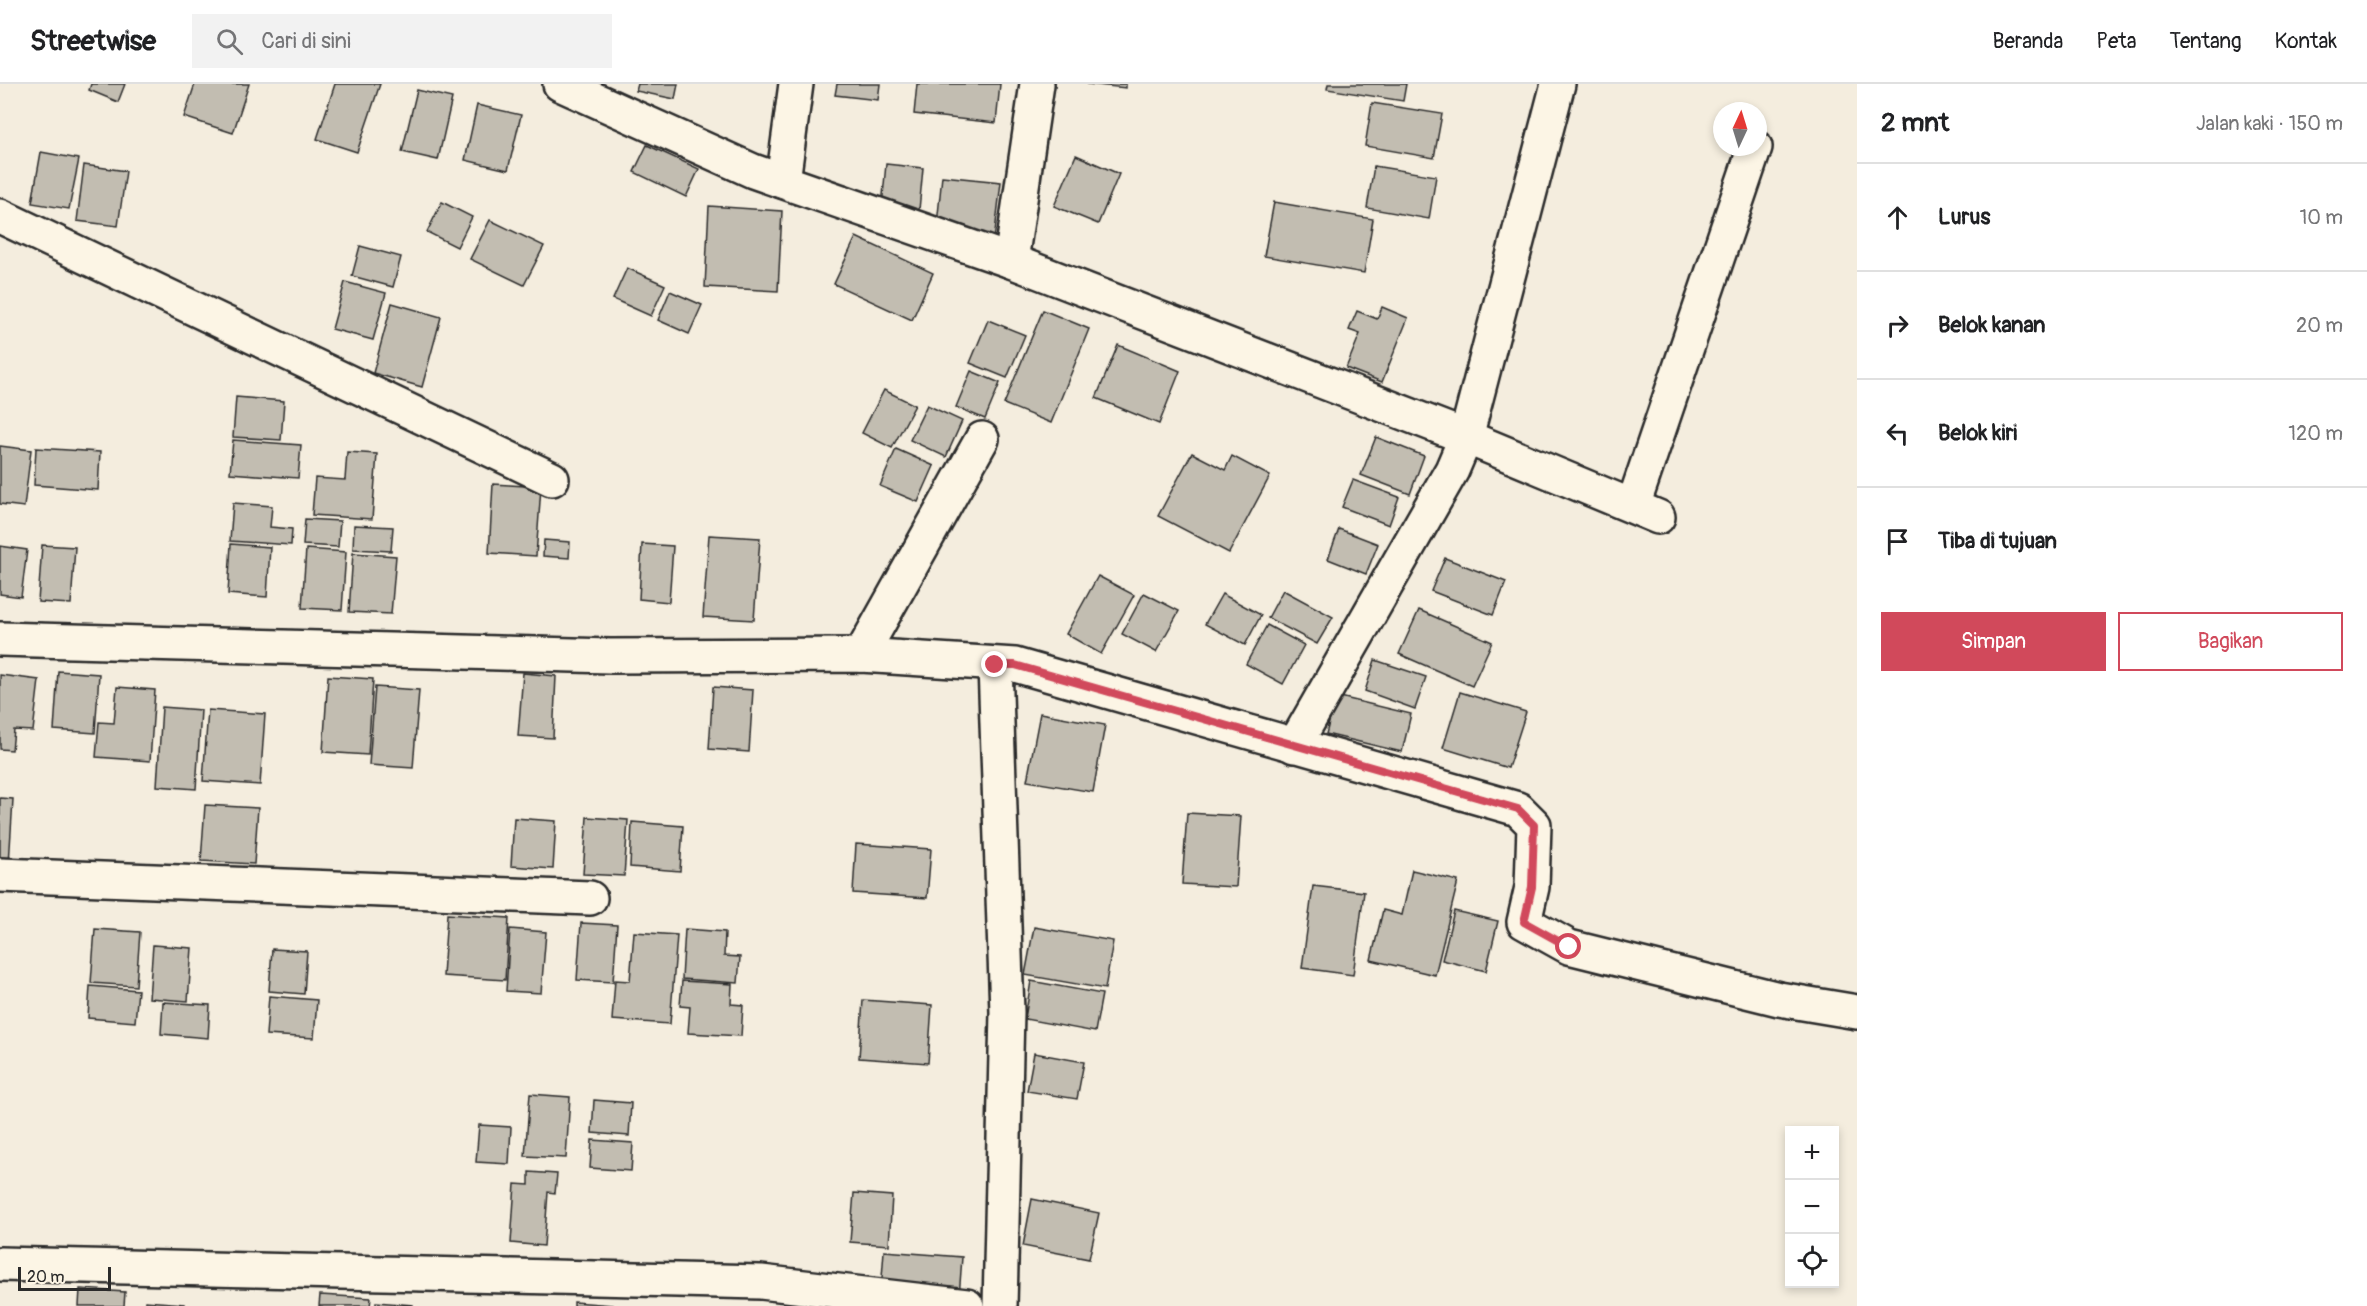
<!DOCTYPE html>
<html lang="id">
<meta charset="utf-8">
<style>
body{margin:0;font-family:Pangolin,sans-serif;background:#f2f2f2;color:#202124}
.controls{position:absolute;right:18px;bottom:18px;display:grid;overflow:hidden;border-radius:0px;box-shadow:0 3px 9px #0003}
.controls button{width:54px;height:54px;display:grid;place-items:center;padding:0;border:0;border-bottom:2px solid #e0e0e0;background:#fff;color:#202124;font:30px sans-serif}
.compass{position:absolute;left:1713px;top:18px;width:54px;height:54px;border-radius:50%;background:#fff;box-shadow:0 3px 9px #0003;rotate:4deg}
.scale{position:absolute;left:18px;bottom:15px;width:93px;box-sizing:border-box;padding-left:6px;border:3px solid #2b2b2b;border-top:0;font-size:16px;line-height:21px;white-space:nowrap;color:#2b2b2b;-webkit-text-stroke:4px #fcf5e5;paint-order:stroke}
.stop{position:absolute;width:18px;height:18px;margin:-14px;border:4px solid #d1495b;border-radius:50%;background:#fff}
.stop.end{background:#d1495b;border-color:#fff;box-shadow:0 2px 6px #0008}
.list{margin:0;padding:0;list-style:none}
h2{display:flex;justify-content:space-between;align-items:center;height:78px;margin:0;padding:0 24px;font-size:26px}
h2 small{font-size:20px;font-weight:400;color:#757577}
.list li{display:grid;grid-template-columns:39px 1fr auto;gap:18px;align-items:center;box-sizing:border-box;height:108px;padding:0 24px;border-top:2px solid #e0e0e0}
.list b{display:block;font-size:22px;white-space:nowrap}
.list em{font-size:20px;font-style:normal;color:#757577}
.actions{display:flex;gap:12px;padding:18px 24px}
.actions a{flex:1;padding:14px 0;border:2px solid #d1495b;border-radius:0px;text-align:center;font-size:21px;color:#d1495b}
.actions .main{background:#d1495b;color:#fff}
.icon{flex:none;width:33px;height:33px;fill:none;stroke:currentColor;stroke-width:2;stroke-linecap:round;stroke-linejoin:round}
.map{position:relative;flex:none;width:1857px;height:1222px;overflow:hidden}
header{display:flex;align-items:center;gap:36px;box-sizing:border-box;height:84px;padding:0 30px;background:#fff;border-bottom:2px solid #e0e0e0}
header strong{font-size:28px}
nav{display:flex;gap:33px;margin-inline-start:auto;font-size:21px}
.search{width:420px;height:54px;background:#f2f2f2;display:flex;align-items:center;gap:15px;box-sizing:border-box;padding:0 21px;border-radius:0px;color:#757577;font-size:22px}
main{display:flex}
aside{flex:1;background:#fff}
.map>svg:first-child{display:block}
.building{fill:#c2bdb1;stroke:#2b2b2b;stroke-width:1.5}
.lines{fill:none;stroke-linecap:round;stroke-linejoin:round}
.minor-casing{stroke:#2b2b2b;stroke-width:38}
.minor{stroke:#fcf5e5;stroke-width:33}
.route{stroke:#d1495b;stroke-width:8}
</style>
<header>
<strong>Streetwise</strong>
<div class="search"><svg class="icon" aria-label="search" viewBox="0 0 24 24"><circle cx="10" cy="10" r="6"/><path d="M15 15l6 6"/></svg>Cari di sini</div>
<nav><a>Beranda</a><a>Peta</a><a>Tentang</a><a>Kontak</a></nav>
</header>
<main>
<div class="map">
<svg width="1857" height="1222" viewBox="0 0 1857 1222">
<rect width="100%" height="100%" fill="#f4edde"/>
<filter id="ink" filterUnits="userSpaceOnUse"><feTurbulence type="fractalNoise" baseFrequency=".0167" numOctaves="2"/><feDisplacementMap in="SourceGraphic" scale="12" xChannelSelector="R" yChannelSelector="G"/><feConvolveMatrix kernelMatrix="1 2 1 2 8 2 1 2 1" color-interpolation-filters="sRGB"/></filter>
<g filter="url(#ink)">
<g class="building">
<path d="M91,0h34l-7,18 -29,-12z"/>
<path d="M195,0h54l-16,49 -49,-16z"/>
<path d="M335,0h45l-23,68 -40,-13z"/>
<path d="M638,0h40l-3,15 -39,-8z"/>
<path d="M837,0h43l-2,16 -43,-5z"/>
<path d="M917,0h83l-4,39 -82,-9z"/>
<path d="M1087,0h39v4z"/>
<path d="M1328,0h78l-3,17 -76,-12z"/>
<path d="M417,6l35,8 -14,62 -36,-8z"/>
<path d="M1372,19l70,11 -8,44 -69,-12z"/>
<path d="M477,21l44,10 -13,55 -43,-10z"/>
<path d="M647,61l52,24 -13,28 -52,-25z"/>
<path d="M41,68l38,7 -10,50 -37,-6z"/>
<path d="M1076,71l43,19 -21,50 -44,-18z"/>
<path d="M886,80l37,4 -4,42 -37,-4z"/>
<path d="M84,81l42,6 -8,55 -41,-5z"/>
<path d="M1374,82l62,10 -7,43 -62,-11z"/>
<path d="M942,92l59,6 -7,58 -58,-6z"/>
<path d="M442,118l30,15 -15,30 -30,-15z"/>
<path d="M1274,118l99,17 -9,54 -100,-17z"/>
<path d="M709,122l73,5 -4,80 -73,-4z"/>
<path d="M490,136l54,26 -20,39 -54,-26z"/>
<path d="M856,153l77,36 -21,47 -78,-36z"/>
<path d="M360,162l41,11 -8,30 -41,-11z"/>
<path d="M627,184l38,17 -14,31 -38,-17z"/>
<path d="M345,198l41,11 -13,47 -41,-11z"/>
<path d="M670,207l32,14 -13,29 -31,-14z"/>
<path d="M392,219l49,14 -19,70 -49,-14z"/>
<path d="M1382,223l26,11 -26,64 -36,-14 14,-34 -11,-4 8,-19 20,8z"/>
<path d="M1043,226l46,19 -38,94 -47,-19z"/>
<path d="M988,236l37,15 -18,43 -37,-15z"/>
<path d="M1118,261l62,26 -21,53 -63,-26z"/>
<path d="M971,287l29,12 -15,36 -29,-12z"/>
<path d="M884,306l31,15 -23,43 -30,-15z"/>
<path d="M236,313l48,4 -3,39 -48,-3z"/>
<path d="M927,321l35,16 -16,36 -36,-17z"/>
<path d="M1376,353l48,19 -14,38 -49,-19z"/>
<path d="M233,356l68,5 -3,33 -68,-5z"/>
<path d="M0,362l31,4 -7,57 -24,-3z"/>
<path d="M36,364l64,4 -2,38 -64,-5z"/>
<path d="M896,365l38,17 -16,36 -38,-16z"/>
<path d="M347,368l30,2 -5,65 -60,-4 3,-37 30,2z"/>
<path d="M1192,369l33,17 7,-14 38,20 -41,77 -71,-37z"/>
<path d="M1353,396l46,17 -10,28 -47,-18z"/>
<path d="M493,400l48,3 -5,69 -47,-3z"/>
<path d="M233,419l39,3 -2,21 22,2 -1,16 -61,-4z"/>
<path d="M305,435l35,2 -2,26 -35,-2z"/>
<path d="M354,441l39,2 -2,24 -38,-2z"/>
<path d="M1339,445l39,15 -12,30 -38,-15z"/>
<path d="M709,451l51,3 -6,82 -51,-3z"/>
<path d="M544,456l26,2 -1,16 -26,-2z"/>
<path d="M231,460l39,3 -3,50 -39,-3z"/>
<path d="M642,460l31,2 -4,56 -30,-3z"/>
<path d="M42,461l33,2 -4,57 -33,-2z"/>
<path d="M0,462l27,4 -6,47 -21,-3z"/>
<path d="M306,465l40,3 -4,58 -40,-2z"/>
<path d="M353,469l43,3 -5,58 -42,-2z"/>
<path d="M1445,474l61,24 -13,33 -62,-24z"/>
<path d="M1098,492l36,19 -33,59 -35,-20z"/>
<path d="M1283,506l50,27 -16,27 -49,-26z"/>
<path d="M1144,509l35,18 -23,41 -34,-18z"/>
<path d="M1222,510l39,21 -16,30 -40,-21z"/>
<path d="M1419,526l73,32 -20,44 -73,-32z"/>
<path d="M1267,541l37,20 -21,39 -37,-20z"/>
<path d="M1375,576l51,17 -11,32 -50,-18z"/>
<path d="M58,587l41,3 -4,59 -41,-3z"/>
<path d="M523,589l33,3 -3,62 -35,-2z"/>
<path d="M0,591l39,5 -6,51 -19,-1 -2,20 -12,-1z"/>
<path d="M328,592l45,3 -5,76 -45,-3z"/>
<path d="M117,603l38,3 -5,71 -54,-4 3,-35 15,1z"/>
<path d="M375,603l44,3 -6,78 -44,-3z"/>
<path d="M713,603l40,3 -4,62 -40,-3z"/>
<path d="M1460,608l66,20 -18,56 -65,-20z"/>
<path d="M1336,612l75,18 -9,38 -76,-18z"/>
<path d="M162,623l39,3 -5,79 -39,-3z"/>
<path d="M208,626l57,4 -5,71 -57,-4z"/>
<path d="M1040,629l65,12 -12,67 -66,-11z"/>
<path d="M0,714l13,1 -4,65 -9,-1z"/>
<path d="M205,721l53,3 -4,56 -53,-3z"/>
<path d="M1187,729l54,3 -5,71 -54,-3z"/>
<path d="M587,733l41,3 -4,56 -41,-2z"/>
<path d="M514,734l42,3 -3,48 -42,-3z"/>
<path d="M632,738l51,4 -3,45 -50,-4z"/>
<path d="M856,760l75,5 -4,49 -74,-5z"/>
<path d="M1412,786l46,11 -23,94 -64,-15 12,-50 19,5z"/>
<path d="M1313,802l51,6 -11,83 -51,-7z"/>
<path d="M1454,827l44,10 -12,50 -44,-11z"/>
<path d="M447,830l62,4 -4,62 -62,-4z"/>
<path d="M581,839l36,2 -4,57 -36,-2z"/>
<path d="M1034,843l79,14 -8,48 -80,-14z"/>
<path d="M95,845l45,3 -4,54 -45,-3z"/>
<path d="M510,845l36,3 -5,61 -35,-2z"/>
<path d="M685,845l40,3 -1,24 16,1 -2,26 -56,-4z"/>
<path d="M634,848l43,3 -7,89 -58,-4 3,-40 15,1z"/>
<path d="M153,861l39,3 -4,53 -39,-3z"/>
<path d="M272,865l35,2 -3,43 -35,-3z"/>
<path d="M682,897l50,3 -1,20 12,1 -2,31 -53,-3 2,-26 -10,-1z"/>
<path d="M1031,897l71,13 -7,38 -70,-13z"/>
<path d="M90,902l48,4 -3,32 -47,-4z"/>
<path d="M269,912l48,4 -3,38 -48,-3z"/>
<path d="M863,916l69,5 -4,58 -69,-5z"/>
<path d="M163,918l47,3 -2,33 -47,-4z"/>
<path d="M1034,969l50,9 -7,37 -50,-8z"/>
<path d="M530,1010l40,3 -4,61 -41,-2z"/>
<path d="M594,1016l37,3 -2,33 -37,-3z"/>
<path d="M479,1041l32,2 -2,37 -33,-2z"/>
<path d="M592,1056l41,3 -2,28 -41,-3z"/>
<path d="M529,1088l28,2 -2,19 -7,-1 -4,54 -33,-3 4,-59 14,1z"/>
<path d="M854,1109l38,3 -3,49 -39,-3z"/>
<path d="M1032,1115l67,14 -10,46 -66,-13z"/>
<path d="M884,1167l78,6 -3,40 -78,-6z"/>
<path d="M80,1205l45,3 -1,14h-45z"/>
<path d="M320,1211l51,3 -1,8h-51z"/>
<path d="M145,1217l39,3v2h-40z"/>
<path d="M376,1218l37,3v1h-37z"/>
<path d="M574,1218l38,3v1h-38z"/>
</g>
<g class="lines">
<defs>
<g id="minor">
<path d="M560,0l193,87 258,90 455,176 192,80"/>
<path d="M783,97l13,-97"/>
<path d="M0,132l552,263"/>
<path d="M1011,177l26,-177"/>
<path d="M1633,422l122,-359"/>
<path d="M0,555l610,17 251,-1 154,10 503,144 16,16 -2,62 -8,35 45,25 210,52 78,13"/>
<path d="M861,571l121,-216"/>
<path d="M995,581l12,347 -7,294"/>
<path d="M1294,662l158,-276 14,-33 92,-353"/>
<path d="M0,791l590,23"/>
<path d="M0,1180l761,18 206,24"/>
</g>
</defs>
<use href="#minor" class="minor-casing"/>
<use href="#minor" class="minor"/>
</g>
</g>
<g class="lines" filter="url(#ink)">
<path class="route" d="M995,581h20l503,144 16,16 -2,62 -8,35 45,25"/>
</g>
</svg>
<div class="controls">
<button>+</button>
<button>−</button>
<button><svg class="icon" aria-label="locate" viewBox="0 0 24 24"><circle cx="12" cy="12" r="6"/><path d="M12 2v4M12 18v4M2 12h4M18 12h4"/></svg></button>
</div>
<svg class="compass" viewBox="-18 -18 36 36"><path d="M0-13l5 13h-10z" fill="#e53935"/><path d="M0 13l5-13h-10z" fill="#757577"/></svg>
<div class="scale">20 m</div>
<div class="stop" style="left:1569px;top:863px"></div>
<div class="stop end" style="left:995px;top:581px"></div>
</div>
<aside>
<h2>2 mnt<small>Jalan kaki · 150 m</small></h2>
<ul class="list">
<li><svg class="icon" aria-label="ahead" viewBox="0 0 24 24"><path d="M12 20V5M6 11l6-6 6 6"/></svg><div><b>Lurus</b></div><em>10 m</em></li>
<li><svg class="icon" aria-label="right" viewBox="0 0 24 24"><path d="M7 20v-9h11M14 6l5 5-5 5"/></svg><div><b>Belok kanan</b></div><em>20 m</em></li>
<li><svg class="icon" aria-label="left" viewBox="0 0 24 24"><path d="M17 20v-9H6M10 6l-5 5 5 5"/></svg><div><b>Belok kiri</b></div><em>120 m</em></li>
<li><svg class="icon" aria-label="arrive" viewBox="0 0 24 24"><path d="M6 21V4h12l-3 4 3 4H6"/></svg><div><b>Tiba di tujuan</b></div></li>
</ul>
<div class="actions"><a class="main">Simpan</a><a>Bagikan</a></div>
</aside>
</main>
